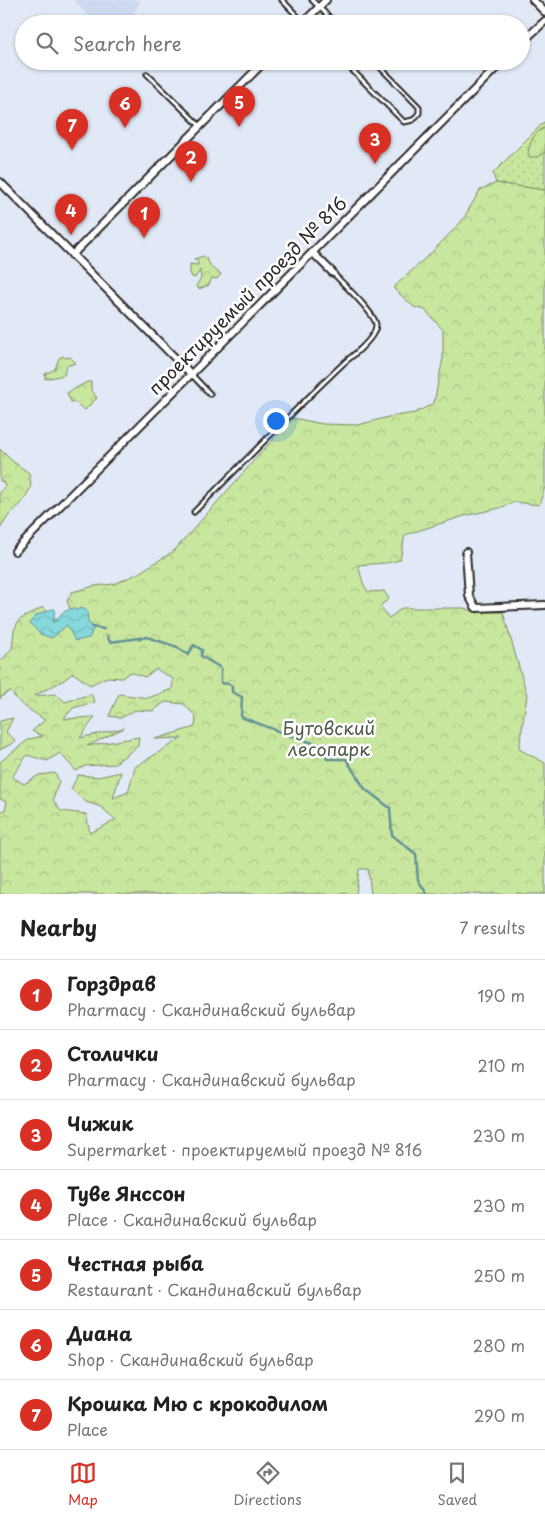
<!DOCTYPE html>
<meta charset="utf-8">
<style>
body{margin:0;font-family:"Playpen Sans",sans-serif;background:#f2f2f2;color:#222}
.you{position:absolute;left:275px;top:420px;width:18px;height:18px;margin:-12px;border:4px solid #fff;border-radius:50%;background:#1a73e8;box-shadow:0 0 0 8px #1a73e833}
.badge{display:grid;place-items:center;width:32px;height:32px;border-radius:50%;background:#d93025;color:#fff;font-size:16px;font-weight:700}
.pin{position:absolute;translate:-50% -41px;filter:drop-shadow(0 1px 2px #0008)}
.pin::after{content:'';position:absolute;top:26px;width:18px;height:15px;background:inherit;clip-path:polygon(0 0,100% 0,50% 100%)}
.list{margin:0;padding:0;list-style:none}
h2{display:flex;justify-content:space-between;align-items:center;height:65px;margin:0;padding:0 20px;font-size:21px}
h2 small{font-size:16px;font-weight:400;color:#767676}
.list li{display:grid;grid-template-columns:32px 1fr auto;gap:15px;align-items:center;box-sizing:border-box;height:70px;padding:0 20px;border-top:1px solid #e0e0e0}
.list b{display:block;font-size:19px;white-space:nowrap}
.list p{margin:0;font-size:16px;white-space:nowrap;color:#767676}
.list em{font-size:16px;font-style:normal;color:#767676}
.icon{flex:none;width:28px;height:28px;fill:none;stroke:currentColor;stroke-width:2;stroke-linecap:round;stroke-linejoin:round}
.map{position:relative;flex:none;width:545px;height:894px;overflow:hidden}
.search{position:absolute;background:#fff;box-shadow:0 1px 4px #0004;left:15px;right:15px;top:15px;height:55px;display:flex;align-items:center;gap:12px;box-sizing:border-box;padding:0 18px;border-radius:28px;color:#767676;font-size:19px}
.sheet{height:555px;background:#fff}
nav{display:flex;justify-content:space-around;align-items:center;box-sizing:border-box;height:70px;border-top:1px solid #e0e0e0;background:#fff;font-size:14px;color:#767676}
nav a{display:grid;justify-items:center;gap:2px}
nav .on{color:#d93025}
.map>svg:first-child{display:block}
.built{fill:#ced9f0}
.grass{fill:url(#grass-dots);stroke:#7a8864}
.forest{fill:url(#forest-crowns);stroke:#7a8864;fill-rule:evenodd}
.water{fill:url(#water-waves);stroke:#629396}
.lines{fill:none;stroke-linecap:round;stroke-linejoin:round}
.stream{stroke:#629396;stroke-width:2.5}
.lane-casing{stroke:#2b2b2b;stroke-width:7}
.street-casing{stroke:#2b2b2b;stroke-width:10}
.lane{stroke:#fff;stroke-width:3}
.street{stroke:#fff;stroke-width:6}
.labels{text-anchor:middle;stroke-width:5;stroke-linejoin:round;paint-order:stroke}
.street-label{font-size:18px;fill:#2b2b2b;stroke:#fff}
.park-label{font-size:18px;fill:#525a48;stroke:#fff}
</style>
<div class="map">
<svg width="545" height="894" viewBox="0 0 545 894">
<defs>
<pattern id="grass-dots" width="8" height="8" patternUnits="userSpaceOnUse" patternTransform="scale(1.25)"><rect width="8" height="8" fill="#c9e69e"/><path d="M2 2h.1M6 6h.1" fill="none" stroke="#adc588" stroke-width="1.8" stroke-linecap="round"/></pattern>
<pattern id="forest-crowns" width="20" height="18" patternUnits="userSpaceOnUse" patternTransform="scale(1.25)"><rect width="20" height="18" fill="#c9e69e"/><path d="M2 6a3 3 0 1 1 6 0M12 15a3 3 0 1 1 6 0" fill="none" stroke="#adc588"/></pattern>
<pattern id="water-waves" width="16" height="10" patternUnits="userSpaceOnUse" patternTransform="scale(1.25)"><rect width="16" height="10" fill="#86d8dd"/><path d="M0 5q4-4 8 0t8 0" fill="none" stroke="#74babe"/></pattern>
</defs>
<rect width="100%" height="100%" fill="#e2e9f6"/>
<filter id="ink" filterUnits="userSpaceOnUse"><feTurbulence type="fractalNoise" baseFrequency=".02" numOctaves="2"/><feDisplacementMap in="SourceGraphic" scale="10" xChannelSelector="R" yChannelSelector="G"/><feConvolveMatrix kernelMatrix="1 2 1 2 8 2 1 2 1" color-interpolation-filters="sRGB"/></filter>
<g filter="url(#ink)">
<path class="built" d="M73,0h68l-13,24h-32z"/>
<path class="grass" d="M545,121v7l-4,1 -4,28 8,-5v38l-49,-7 -3,-10z"/>
<g class="forest">
<path d="M545,128v24l-8,5h-7l-2,-4c2,-10 6,-22 17,-25z"/>
<path d="M496,183l49,7v297l-6,18 -24,-3 -15,6 -36,8 -59,19 -5,25 -14,3 -28,2 5,18 5,9 16,-1 5,8 -9,7 9,12 13,-10h62l11,4h28l24,83 -8,54 26,14v131h-174l-3,-25h-9l-3,25h-356v-82l5,-2 2,-8 -7,-3v-37l29,-23 14,-3 -11,-5 13,-11 -24,-16 -11,-13 -9,6 -1,2v-40h3l9,-11 2,-18 5,-10 24,-13 14,14 17,-3 -7,-17 5,-9 22,-6 20,-2 23,-10 37,-23 92,-104 27,-29 30,6 35,1 30,-8 27,-4 19,-10 9,-45v-28l-18,-20 -11,-3 -21,-19 40,-37 29,-30 18,-31zM156,669l17,10 -1,10 -24,9 -29,-4 -10,22 12,2 14,-8 18,1 12,-9 19,2 12,13 -1,10 -40,12 27,-1 -47,29 -7,25 -15,6 8,-26 -23,5 -20,-2 -7,14 15,13 15,5 15,13 -26,13 -4,-19 -25,-3 -8,-11 6,-19 -4,-8 -16,2 -15,9 -12,-7 15,-22 20,6 13,-8 16,18 9,-5 29,-2 24,-18 1,-9 -52,9 37,-18 -44,10 15,-21 -31,2 9,-11 22,-6 -4,-8 -26,8 -9,-8 -22,2 30,-16 9,-7 17,12 17,-8 15,1 8,-6 15,5z"/>
<path d="M203,256l3,2 7,11 8,5 -4,5 -5,-1 -3,7 -10,4 -3,-3 5,-8 -1,-8 -5,8 -3,-1 -2,-4v-9l8,1v-3l-4,-3z"/>
<path d="M63,356l2,2 5,-1 6,6 -10,3 -2,9 -19,4v-5l10,-5 4,-11z"/>
<path d="M87,382h4v7l6,9 -12,12 -11,-8h-3l-4,-9z"/>
<path d="M0,449l11,11 18,13 2,10 -1,6 -8,14 -13,12 -9,14v-37l5,-6 -2,-4 -3,-1z"/>
<path d="M13,718l-7,14 10,9 -16,9v-29z"/>
</g>
<path class="water" d="M73,608l3,2 6,-2 5,3 1,12 6,4 -5,11 -14,3 -8,-16 -15,13 -12,-4 -10,-11 7,-8 15,-6h3l-2,14 10,-11z"/>
<g class="lines">
<g class="stream">
<path d="M92,627l12,2"/>
<path d="M107,636l3,6 37,-5 30,10 11,8 6,-10 8,5 -1,6 20,12v15l8,1 3,2v6l10,5 -1,20 58,22 22,6 6,14h19l19,30 25,19 2,27 24,19 2,26 9,14"/>
</g>
<defs>
<g id="lane">
<path d="M282,0l21,22"/>
<path d="M312,0l24,24"/>
<path d="M343,61l61,61 9,-2 6,-7v-6l-45,-46"/>
<path d="M147,74l53,52"/>
<path d="M192,375l18,19"/>
<path d="M194,512c50,-50 99,-101 151,-150 9,-7 31,-25 31,-37 0,-11 -35,-43 -43,-52"/>
</g>
<g id="street">
<path d="M533,0l12,12"/>
<path d="M302,24l24,-24"/>
<path d="M521,43l24,-22"/>
<path d="M0,182l192,193"/>
<path d="M313,253l20,20"/>
<path d="M72,255l193,-194"/>
<path d="M15,551l488,-490"/>
<path d="M466,552l3,44 7,12 69,-3"/>
</g>
</defs>
<use href="#lane" class="lane-casing"/>
<use href="#street" class="street-casing"/>
<use href="#lane" class="lane"/>
<use href="#street" class="street"/>
</g>
</g>
<g class="labels">
<g class="street-label">
<text transform="translate(248 296) rotate(-45)" y="6">проектируемый проезд № 816</text>
</g>
<g class="park-label">
<text x="329" y="735">Бутовский<tspan x="329" dy="21">лесопарк</tspan></text>
</g>
</g>
</svg>
<div class="you"></div>
<div class="pin badge" style="left:144px;top:238px">1</div>
<div class="pin badge" style="left:191px;top:182px">2</div>
<div class="pin badge" style="left:375px;top:164px">3</div>
<div class="pin badge" style="left:71px;top:235px">4</div>
<div class="pin badge" style="left:239px;top:127px">5</div>
<div class="pin badge" style="left:125px;top:128px">6</div>
<div class="pin badge" style="left:72px;top:150px">7</div>
<div class="search"><svg class="icon" aria-label="search" viewBox="0 0 24 24"><circle cx="10" cy="10" r="6"/><path d="M15 15l6 6"/></svg>Search here</div>
</div>
<section class="sheet">
<h2>Nearby<small>7 results</small></h2>
<ul class="list">
<li><span class="badge">1</span><div><b>Горздрав</b><p>Pharmacy · Скандинавский бульвар</p></div><em>190 m</em></li>
<li><span class="badge">2</span><div><b>Столички</b><p>Pharmacy · Скандинавский бульвар</p></div><em>210 m</em></li>
<li><span class="badge">3</span><div><b>Чижик</b><p>Supermarket · проектируемый проезд № 816</p></div><em>230 m</em></li>
<li><span class="badge">4</span><div><b>Туве Янссон</b><p>Place · Скандинавский бульвар</p></div><em>230 m</em></li>
<li><span class="badge">5</span><div><b>Честная рыба</b><p>Restaurant · Скандинавский бульвар</p></div><em>250 m</em></li>
<li><span class="badge">6</span><div><b>Диана</b><p>Shop · Скандинавский бульвар</p></div><em>280 m</em></li>
<li><span class="badge">7</span><div><b>Крошка Мю с крокодилом</b><p>Place</p></div><em>290 m</em></li>
</ul>
</section>
<nav>
<a class="on"><svg class="icon" aria-label="map" viewBox="0 0 24 24"><path d="M3 6l6-2 6 2 6-2v14l-6 2-6-2-6 2zM9 4v14M15 6v14"/></svg>Map</a>
<a><svg class="icon" aria-label="directions" viewBox="0 0 24 24"><path d="M12 3l9 9-9 9-9-9zM9 14v-3h6M13 9l2 2-2 2"/></svg>Directions</a>
<a><svg class="icon" aria-label="saved" viewBox="0 0 24 24"><path d="M7 4h10v16l-5-4-5 4z"/></svg>Saved</a>
</nav>
